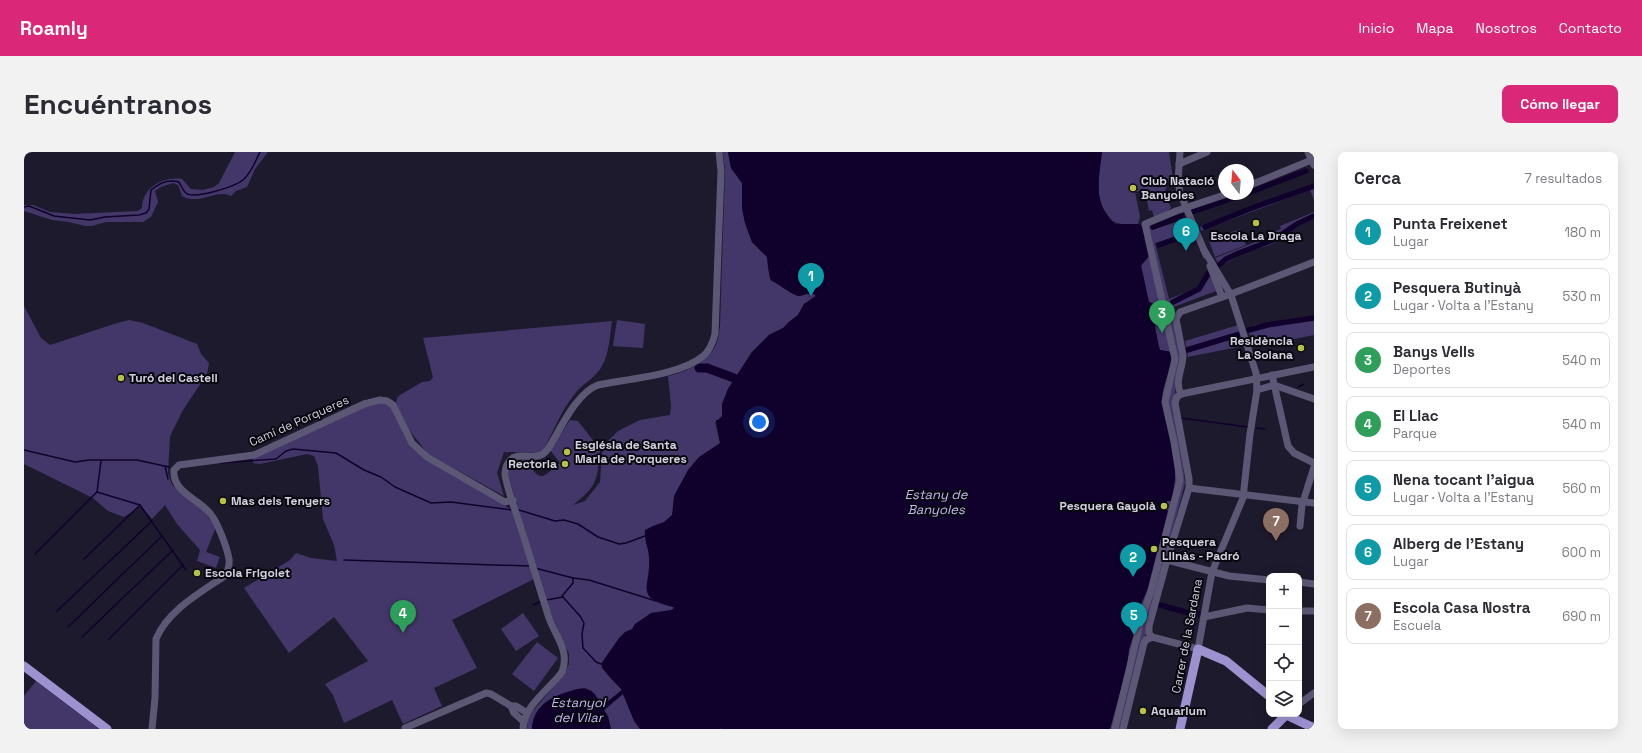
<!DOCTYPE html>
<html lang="es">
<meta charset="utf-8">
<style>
body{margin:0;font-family:"Space Grotesk",sans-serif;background:#f2f2f3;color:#2b2b33}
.controls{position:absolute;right:12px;bottom:12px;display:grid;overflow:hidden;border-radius:8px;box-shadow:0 4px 16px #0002}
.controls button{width:36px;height:36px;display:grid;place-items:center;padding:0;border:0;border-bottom:1px solid #e1e1e2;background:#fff;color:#2b2b33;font:20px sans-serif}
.compass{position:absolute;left:1194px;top:12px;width:36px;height:36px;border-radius:50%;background:#fff;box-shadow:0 4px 16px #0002;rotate:344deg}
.you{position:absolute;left:735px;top:270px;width:14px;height:14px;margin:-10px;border:3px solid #fff;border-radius:50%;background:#1a73e8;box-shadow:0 0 0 6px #1a73e833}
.badge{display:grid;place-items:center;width:26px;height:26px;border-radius:50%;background:#db2777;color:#fff;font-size:13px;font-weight:700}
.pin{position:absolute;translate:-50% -33px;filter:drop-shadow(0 1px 2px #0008)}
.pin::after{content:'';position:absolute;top:21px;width:14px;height:12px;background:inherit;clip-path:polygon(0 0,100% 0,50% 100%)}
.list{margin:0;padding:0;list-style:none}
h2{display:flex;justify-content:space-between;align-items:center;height:52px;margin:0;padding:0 16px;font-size:17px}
h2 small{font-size:13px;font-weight:400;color:#7c7c81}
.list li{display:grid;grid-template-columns:26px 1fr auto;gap:12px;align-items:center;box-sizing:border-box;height:56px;margin:0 8px 8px;padding:0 8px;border:1px solid #e1e1e2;border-radius:8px}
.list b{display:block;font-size:15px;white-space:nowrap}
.list p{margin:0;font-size:13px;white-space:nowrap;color:#7c7c81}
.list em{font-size:13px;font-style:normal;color:#7c7c81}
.icon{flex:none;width:22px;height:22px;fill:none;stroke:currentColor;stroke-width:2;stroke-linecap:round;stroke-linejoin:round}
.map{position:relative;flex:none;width:1290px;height:577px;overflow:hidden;border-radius:8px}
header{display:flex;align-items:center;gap:24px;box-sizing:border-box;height:56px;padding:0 20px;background:#db2777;color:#fff}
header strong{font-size:19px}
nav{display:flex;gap:22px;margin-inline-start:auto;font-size:14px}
.intro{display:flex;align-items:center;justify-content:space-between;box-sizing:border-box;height:96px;padding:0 24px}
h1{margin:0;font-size:28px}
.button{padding:10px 18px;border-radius:8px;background:#db2777;color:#fff;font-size:14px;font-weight:700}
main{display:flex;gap:24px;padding:0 24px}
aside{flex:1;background:#fff;border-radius:8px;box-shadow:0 4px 16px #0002}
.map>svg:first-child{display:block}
.green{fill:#433769}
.water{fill:#10002c}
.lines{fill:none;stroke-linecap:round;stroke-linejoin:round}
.stream{stroke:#10002c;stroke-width:1.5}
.canal{stroke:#10002c;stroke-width:5.5}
.river{stroke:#10002c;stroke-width:9}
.minor{stroke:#5d5776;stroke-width:7}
.major{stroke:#9d91d0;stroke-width:9}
.poi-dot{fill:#b8c147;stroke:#08070f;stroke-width:1.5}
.labels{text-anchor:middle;stroke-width:4;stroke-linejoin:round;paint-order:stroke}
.poi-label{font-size:12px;font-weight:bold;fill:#d3d1de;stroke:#08070f;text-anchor:start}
.street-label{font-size:12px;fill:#d3d1de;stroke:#08070f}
.water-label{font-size:13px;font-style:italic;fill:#c1b6f1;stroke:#08070f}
</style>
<header>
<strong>Roamly</strong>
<nav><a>Inicio</a><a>Mapa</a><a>Nosotros</a><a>Contacto</a></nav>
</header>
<div class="intro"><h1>Encuéntranos</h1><a class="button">Cómo llegar</a></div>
<main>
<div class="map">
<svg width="1290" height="577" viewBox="0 0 1290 577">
<rect width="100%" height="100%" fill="#1e1a2d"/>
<g class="green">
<path d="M211,0h33l-13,17 -8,18 -11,4 -5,5c-14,-8 -32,10 -49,0l-4,-11 -5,-2 -12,4 -6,4 3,11 -7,15 -8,5h-37l-14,4h-7l-16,-4 -17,-2 -28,-9v-6h9l17,7 24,2 64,-3 4,-3c0,-20 21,-32 40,-29l9,10 12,1 11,-3 5,-4z"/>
<path d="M699,0h5l3,16 11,15v25l3,15 7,19 15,15 1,12 3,12c8,2 18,12 23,13 8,2 13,-2 20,0l2,2 -12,8 -6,11 -9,7 -6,6 -14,7 -17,17 -24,37 -6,15v12l-7,6 5,21 -42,165 -77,59 21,23 -20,16c-3,-5 -7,-14 -13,-16 -5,-3 -13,-1 -18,1 -19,5 -38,15 -39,38h-5l1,-11 4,-6 31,-36 6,-12v-10l-20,-45 -38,-124c-5,-16 -3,-28 16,-25 3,3 3,5 5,8 10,18 18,1 28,-5l-10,-13 20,-30 8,1 21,27 1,4c-3,29 -3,34 -27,53l12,-4 15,-19 2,-29 6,-12 10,-10 22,-11 30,-5 1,-10 -3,-29c18,-4 43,-15 49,-34 2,-5 2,-10 3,-15l5,-157z"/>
<path d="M1078,0h67l4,26h-3l-5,14 6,16 -5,4 -12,5 -2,-7 -3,1 -4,-21 -10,2 5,25 -2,7 5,2h8l1,4 31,-10 5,13 -33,10 14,56 28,-11 11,-17 8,20 -45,17 8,39 2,16 -6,27 10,93 -64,246h-11l17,-63 2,-17 7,-20 1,-17 28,-103 6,-70 -6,-20 -3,-21 1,-7 9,-30 -3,-9 -9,-2 -6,-25 6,-11 -9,-2 -10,-41v-5l8,-10 -27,-32c-8,-1 -11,-4 -15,-10 -14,-17 -7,-42 -5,-62z"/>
<path d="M1290,33v15l-4,-10 -109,41 -1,-4z"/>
<path d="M1290,60v7l-21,10 -14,12 -12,5 -19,5 -28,15 -5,-8 58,-23v-3l8,-3 -1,-3z"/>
<path d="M1216,77l6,16 -31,12 -6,-16z"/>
<path d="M0,154l17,32 9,7 64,-21 15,-4 14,3 54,21 4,10 8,9 -2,11 -24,36 -13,26 -2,37 4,12 34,27 3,6 7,9 -10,25 14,5 -4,11 -19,-7 3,-11 -23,-26 -12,-19 -13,14 -11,-13 -17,11 -16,-6 -15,-13 -69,-34z"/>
<path d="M1287,164h3v19l-60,12 -6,-17 6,-5z"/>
<path d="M593,168l28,4 -2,24 -30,-2z"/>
<path d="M588,169c-2,14 -3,33 -10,45 -7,13 -20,17 -28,29 -13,16 -20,35 -30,54l-3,4 -37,-1 -7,21 7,23 -76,-42 -18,-23 -14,-26 1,-7 3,-3 22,-13 8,-1 3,-4 -10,-39z"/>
<path d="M1214,173l5,21 -55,11 -3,-16z"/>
<path d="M356,250l12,5 18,37 103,67 21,68 -82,41 25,48 -43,20 8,18 -39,18 -11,-24 -48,23 -11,-28 -8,-11 43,-23 -34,-44 -45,36 -45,-65 46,-28 6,-7 15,5 26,3 -3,-16 -11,-26 -5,-53 -4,-10 -7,-2 -47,10 -7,-1v-5l111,-52z"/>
<path d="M499,461l16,23 -23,15 -15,-22z"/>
<path d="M513,490l21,16 -24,33 -22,-17z"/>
<path d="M12,529l63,48h-75v-33z"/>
<path d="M599,542l10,23 15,12h-37l-7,-19z"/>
</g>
<path class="water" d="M704,0h374c-3,26 -10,52 13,72h24l4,2 6,30 -8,9 8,37 11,4 2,7c-9,6 -7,14 -5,24 1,5 1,9 3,13l12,2c0,17 -10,31 -10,48 1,14 6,26 9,39 5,21 6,41 0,62h-4l-1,8 2,2 -9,36h-3l-1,4 2,1 -9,36 -5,12 -6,12 3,3 -11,34 -2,17 -17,63h-380l-6,-3 -5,3h-79l-6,-8 -11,-27 -19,16 4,6 3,13h-79c1,-23 20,-33 39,-38 5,-2 13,-4 18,-1 6,2 10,11 13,16l20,-16c-7,-8 -17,-16 -21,-26l18,-26 6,-6 7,-3 3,-5 16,-11 20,-3 3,-2 -1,-1c-40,-10 -22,-20 -24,-49 0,-10 -5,-16 -4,-28l8,-4 11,-4 8,-7 2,-19 14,-26 11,-13 21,-14 -4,-23h3l3,-4v-12l6,-15 24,-37 17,-17 14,-7 6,-6 9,-7 6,-11 12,-8 -2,-2c-6,-2 -10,2 -16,2 -3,0 -25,-15 -28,-17l-3,-22 -15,-15 -7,-19 -3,-15v-25l-11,-15z"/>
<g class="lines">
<g class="stream">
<path d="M0,55l5,-1 25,10 36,4 15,-3 34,-2 7,-2 3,-4 2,-19c8,-7 18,-11 28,-8 2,3 4,9 7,11 8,7 51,-7 58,-14 7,-6 12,-19 16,-27"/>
<path d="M1274,235l6,-3"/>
<path d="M1157,266l67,9"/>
<path d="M1233,276l8,1"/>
<path d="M0,298l51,12 14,-2h48l32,7"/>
<path d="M77,309l-4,31 43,13 46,65"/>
<path d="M197,311l55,-4 10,-8 7,-2 43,4 28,17 17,7 14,10 36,16 20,-1 61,8"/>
<path d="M141,314l3,13"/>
<path d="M495,358l36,11 9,-1 14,4 20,13 21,7 7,-1 19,-7"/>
<path d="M11,402l62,-62"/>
<path d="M60,407l56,-54"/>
<path d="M320,408l185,6"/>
<path d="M511,416l38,10v5l-11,13 18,20 4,7 -2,11 1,14 13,14 5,2"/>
<path d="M549,426l16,2 67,21"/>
<path d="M522,448l17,-3"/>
<path d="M509,453l9,-4"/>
<path d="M33,459l95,-90"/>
<path d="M44,475l94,-91"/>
<path d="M58,485l91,-87"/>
<path d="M85,487l74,-74"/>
</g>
<g class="canal">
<path d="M1224,41l58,-22"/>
<path d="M1168,60l53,-18"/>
<path d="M1129,75l29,-11"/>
<path d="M1181,75l47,-19 62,-22"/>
<path d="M1135,93l33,-12"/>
<path d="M1195,113l7,-6 13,-6 34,-13 24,-16 17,-8"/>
<path d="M1149,150l26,-13 9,-15"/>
<path d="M1225,178l18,-5 47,-7"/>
<path d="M1163,198l53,-16"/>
<path d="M1136,453l29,8 10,1"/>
</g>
<g class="river">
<path d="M675,216h8l27,10"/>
<path d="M702,577l1,-2"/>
</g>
<g class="minor">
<path d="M1156,0l-2,29 2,12 26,62"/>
<path d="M1284,0l6,13"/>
<path d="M1155,12l28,-12"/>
<path d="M1224,34l66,-27"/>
<path d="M1186,114l12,31"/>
<path d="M1248,223l16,71 6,7 20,10"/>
<path d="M1233,238l17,-5 40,14"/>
<path d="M1157,242c-7,-13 2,-25 2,-39l-7,-36 4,-7 51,-18 83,-32"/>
<path d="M1157,242l133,-27"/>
<path d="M1165,336l125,15"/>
<path d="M1276,374l2,-21 12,-38"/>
<path d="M1143,408l62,16 40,4"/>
<path d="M1275,430l15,2"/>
<path d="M1275,459h15"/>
<path d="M1180,465l43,-9 22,2"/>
<path d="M1128,485l46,12 14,-77 31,-74 7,-64 7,-44 -1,-17 -25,-78 -27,-45"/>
<path d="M1128,485l-3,-4v-7l18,-66 22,-72v-9l-14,-76 2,-6 4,-3"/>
<path d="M1275,552l15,-11"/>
<path d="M487,554l3,7 10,9"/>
<path d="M381,576l81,-35 5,1 20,12h5l11,7"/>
<path d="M128,577l3,-31 1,-59c12,-29 45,-47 70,-64 2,-5 4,-10 3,-16 -2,-11 -12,-40 -21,-48 -12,-13 -36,-20 -34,-41l5,-5 75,-10 110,-51 16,-4 7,1 6,4 19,38 15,14 78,45 8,-2"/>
<path d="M499,577c0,-23 27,-40 39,-57 8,-21 -6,-35 -13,-54 -10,-31 -19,-62 -29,-93 -5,-16 -12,-33 -15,-50 0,-4 0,-8 3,-12 8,-13 22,-3 33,-8 3,-1 5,-4 7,-6 12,-19 28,-56 50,-64 28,-6 82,-10 104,-28 7,-5 11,-15 13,-23l6,-163 -2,-19"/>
<path d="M1091,577l25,-105 11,-33 29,-111 -6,-38 -9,-40 10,-43 -30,-135 31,-13 51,-17"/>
<path d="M1099,577l21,-86 2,-3 6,-3"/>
</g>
<g class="major">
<path d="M0,514l83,63"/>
<path d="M1260,562l30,14"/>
<path d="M1156,577l18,-80 28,12 43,35"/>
<path d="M1248,577l15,-15"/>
</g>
</g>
<g class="poi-dot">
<circle cx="1109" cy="36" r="4"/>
<circle cx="1232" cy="71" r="4"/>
<circle cx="1277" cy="196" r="4"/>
<circle cx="97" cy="226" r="4"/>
<circle cx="543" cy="300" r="4"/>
<circle cx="541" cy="312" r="4"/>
<circle cx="199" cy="349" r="4"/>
<circle cx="1140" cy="354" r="4"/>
<circle cx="1130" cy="397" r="4"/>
<circle cx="173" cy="421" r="4"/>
<circle cx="1119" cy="559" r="4"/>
</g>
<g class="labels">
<g class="poi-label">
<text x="1117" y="33">Club Natació<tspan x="1117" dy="14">Banyoles</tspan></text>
<text x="1232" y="88" text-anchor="middle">Escola La Draga</text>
<text x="1269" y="193" text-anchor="end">Residència<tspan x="1269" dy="14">La Solana</tspan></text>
<text x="105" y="230">Turó del Castell</text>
<text x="551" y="297">Església de Santa<tspan x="551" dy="14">Maria de Porqueres</tspan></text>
<text x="533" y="316" text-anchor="end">Rectoria</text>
<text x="207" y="353">Mas dels Tenyers</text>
<text x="1132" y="358" text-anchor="end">Pesquera Gayolà</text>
<text x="1138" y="394">Pesquera<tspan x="1138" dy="14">Llinàs - Padró</tspan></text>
<text x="181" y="425">Escola Frigolet</text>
<text x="1127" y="563">Aquarium</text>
</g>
<g class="street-label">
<text transform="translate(275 269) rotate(-24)" y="4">Camí de Porqueres</text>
<text transform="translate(1163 484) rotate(-79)" y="4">Carrer de la Sardana</text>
</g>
<g class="water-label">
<text x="912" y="347">Estany de<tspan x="912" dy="15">Banyoles</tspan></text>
<text x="554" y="555">Estanyol<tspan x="554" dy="15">del Vilar</tspan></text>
</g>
</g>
</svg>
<div class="controls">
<button>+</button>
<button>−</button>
<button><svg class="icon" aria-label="locate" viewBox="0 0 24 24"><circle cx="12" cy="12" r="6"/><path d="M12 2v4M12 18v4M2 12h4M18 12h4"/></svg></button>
<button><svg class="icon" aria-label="layers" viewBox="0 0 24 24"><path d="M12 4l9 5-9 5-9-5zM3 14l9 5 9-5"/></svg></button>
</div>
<svg class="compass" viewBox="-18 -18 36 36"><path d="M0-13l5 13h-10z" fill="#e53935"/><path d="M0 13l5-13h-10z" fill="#7c7c81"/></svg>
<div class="you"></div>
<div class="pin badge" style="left:787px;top:144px;background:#0f9aa8">1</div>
<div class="pin badge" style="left:1109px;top:425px;background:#0f9aa8">2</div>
<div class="pin badge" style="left:1138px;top:181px;background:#2e9e5b">3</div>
<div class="pin badge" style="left:379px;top:481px;background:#2e9e5b">4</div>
<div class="pin badge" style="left:1110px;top:483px;background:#0f9aa8">5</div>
<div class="pin badge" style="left:1162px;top:99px;background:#0f9aa8">6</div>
<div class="pin badge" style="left:1252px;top:389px;background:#8d6e63">7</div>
</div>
<aside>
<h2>Cerca<small>7 resultados</small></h2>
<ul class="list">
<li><span class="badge" style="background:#0f9aa8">1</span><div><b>Punta Freixenet</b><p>Lugar</p></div><em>180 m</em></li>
<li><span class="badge" style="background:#0f9aa8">2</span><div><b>Pesquera Butinyà</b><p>Lugar · Volta a l'Estany</p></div><em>530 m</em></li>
<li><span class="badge" style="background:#2e9e5b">3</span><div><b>Banys Vells</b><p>Deportes</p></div><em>540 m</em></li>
<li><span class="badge" style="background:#2e9e5b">4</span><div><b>El Llac</b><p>Parque</p></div><em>540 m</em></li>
<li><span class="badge" style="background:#0f9aa8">5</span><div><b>Nena tocant l'aigua</b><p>Lugar · Volta a l'Estany</p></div><em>560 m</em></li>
<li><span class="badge" style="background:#0f9aa8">6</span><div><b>Alberg de l'Estany</b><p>Lugar</p></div><em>600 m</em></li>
<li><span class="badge" style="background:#8d6e63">7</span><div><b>Escola Casa Nostra</b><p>Escuela</p></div><em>690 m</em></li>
</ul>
</aside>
</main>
